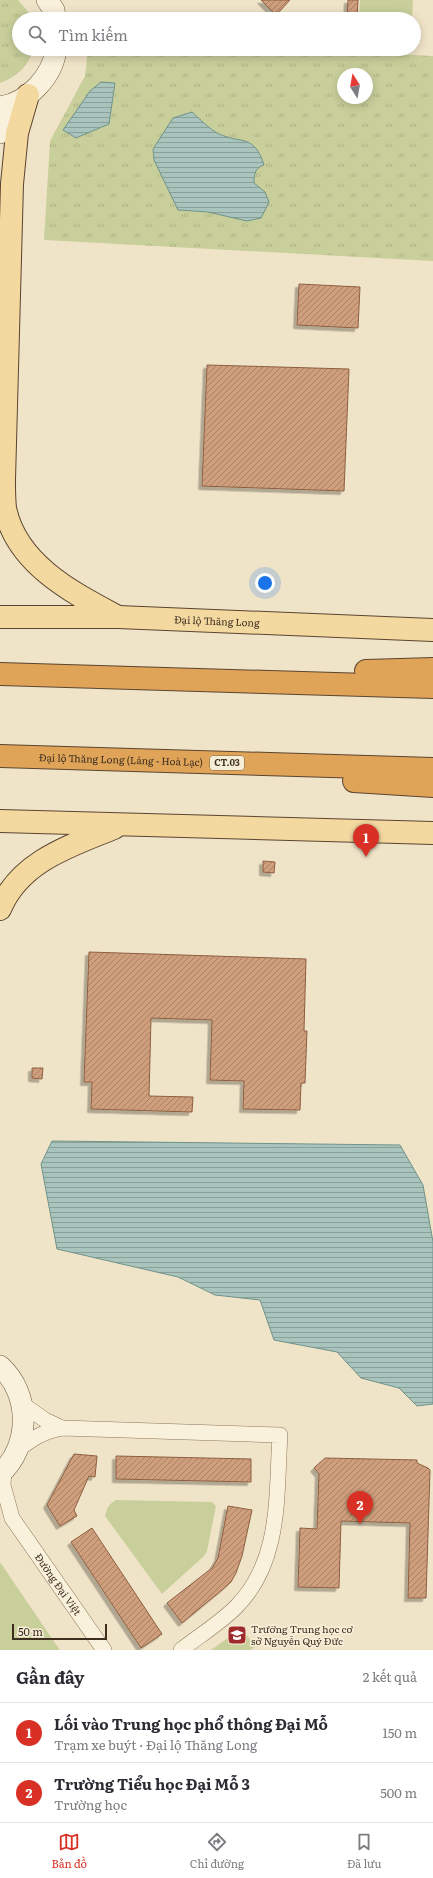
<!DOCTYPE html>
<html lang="vi">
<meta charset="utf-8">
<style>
body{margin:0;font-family:Literata,serif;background:#f2f2f3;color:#2b2b33}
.compass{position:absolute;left:337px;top:68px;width:36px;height:36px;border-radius:50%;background:#fff;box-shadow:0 2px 10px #0003;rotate:349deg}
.scale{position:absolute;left:12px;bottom:10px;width:95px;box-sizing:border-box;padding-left:4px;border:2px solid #3d2e20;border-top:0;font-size:11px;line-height:14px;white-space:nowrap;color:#3d2e20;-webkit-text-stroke:3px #f7eed8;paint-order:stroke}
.you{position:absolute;left:265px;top:583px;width:14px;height:14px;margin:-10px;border:3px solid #fff;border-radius:50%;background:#1a73e8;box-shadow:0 0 0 6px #1a73e833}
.badge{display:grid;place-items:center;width:26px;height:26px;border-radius:50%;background:#d93025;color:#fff;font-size:13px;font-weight:700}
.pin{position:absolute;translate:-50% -33px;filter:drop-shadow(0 1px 2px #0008)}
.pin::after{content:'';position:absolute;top:21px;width:14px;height:12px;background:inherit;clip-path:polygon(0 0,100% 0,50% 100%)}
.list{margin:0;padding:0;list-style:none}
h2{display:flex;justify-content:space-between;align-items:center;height:52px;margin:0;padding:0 16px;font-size:17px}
h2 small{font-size:13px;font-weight:400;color:#7c7c81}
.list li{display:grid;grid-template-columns:26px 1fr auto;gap:12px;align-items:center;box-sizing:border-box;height:60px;padding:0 16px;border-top:1px solid #e1e1e2}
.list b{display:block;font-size:15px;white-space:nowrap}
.list p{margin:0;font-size:13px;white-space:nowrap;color:#7c7c81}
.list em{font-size:13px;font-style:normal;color:#7c7c81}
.icon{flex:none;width:22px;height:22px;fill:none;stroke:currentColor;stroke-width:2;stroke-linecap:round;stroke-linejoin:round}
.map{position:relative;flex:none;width:433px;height:1650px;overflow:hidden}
.search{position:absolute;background:#fff;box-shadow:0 2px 10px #0003;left:12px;right:12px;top:12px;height:44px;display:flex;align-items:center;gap:10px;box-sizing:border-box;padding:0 14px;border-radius:22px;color:#7c7c81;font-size:15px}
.sheet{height:172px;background:#fff}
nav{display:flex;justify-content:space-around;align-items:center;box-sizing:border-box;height:56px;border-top:1px solid #e1e1e2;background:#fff;font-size:11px;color:#7c7c81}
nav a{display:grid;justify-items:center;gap:2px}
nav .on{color:#d93025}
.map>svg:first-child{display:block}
.grass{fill:url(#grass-tufts);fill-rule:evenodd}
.green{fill:#c9cf9b}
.water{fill:url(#water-rules);stroke:#6f938a}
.building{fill:url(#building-hatch);stroke:#8d5f41;filter:url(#shadow)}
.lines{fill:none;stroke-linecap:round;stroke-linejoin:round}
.street-casing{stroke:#8d765c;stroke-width:16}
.secondary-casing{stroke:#6f573f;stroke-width:22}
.primary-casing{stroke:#5b4430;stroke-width:24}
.highway-casing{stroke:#5b4430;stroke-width:24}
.street{stroke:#faf1dc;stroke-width:15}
.secondary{stroke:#faf1dc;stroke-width:21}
.primary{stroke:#f3d9a0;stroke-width:22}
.highway{stroke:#e0a458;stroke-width:22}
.labels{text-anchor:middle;stroke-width:3.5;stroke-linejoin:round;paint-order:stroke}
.shield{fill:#f7eed8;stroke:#756857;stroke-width:1}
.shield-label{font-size:9px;font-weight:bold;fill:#3d2e20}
.street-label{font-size:10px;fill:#3d2e20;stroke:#f7eed8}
.poi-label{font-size:10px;fill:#3d2e20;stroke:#f7eed8;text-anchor:start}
</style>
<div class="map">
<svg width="433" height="1650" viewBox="0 0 433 1650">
<defs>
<pattern id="grass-tufts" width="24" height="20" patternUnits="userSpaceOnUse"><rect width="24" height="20" fill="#c9cf9b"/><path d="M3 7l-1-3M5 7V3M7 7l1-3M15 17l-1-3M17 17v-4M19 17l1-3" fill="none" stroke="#aeb285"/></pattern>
<pattern id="water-rules" width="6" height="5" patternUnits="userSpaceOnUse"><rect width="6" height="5" fill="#a9c4bc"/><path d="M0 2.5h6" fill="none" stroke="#8ba098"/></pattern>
<pattern id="building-hatch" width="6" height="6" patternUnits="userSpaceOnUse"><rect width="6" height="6" fill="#cf9f7d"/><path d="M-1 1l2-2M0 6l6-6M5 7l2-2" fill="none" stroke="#a98266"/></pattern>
<filter id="shadow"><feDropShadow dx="-3.5" dy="3.5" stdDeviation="0" flood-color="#0004"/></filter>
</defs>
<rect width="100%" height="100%" fill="#f0e4c8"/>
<g class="grass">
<path d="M0,0h18l8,9 6,10h-13v30h15c-6,17 -17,28 -34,34z"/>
<path d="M88,49h209l136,7v205l-389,-21 6,-99 35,-65zM343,74h24v24h-24z"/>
</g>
<g class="green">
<path d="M360,0h53l-1,19h-53z"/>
<path d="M116,1500l96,2 4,4 -9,45 -3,5 -42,38 -57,-78c2,-9 4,-12 11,-16z"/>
<path d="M0,1562l55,81 5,7h-60z"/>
<path d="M242,1628l13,19 -4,3h-40z"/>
</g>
<g class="water">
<path d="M101,82l14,1 -6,41 -33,14 -13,-8 27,-39z"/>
<path d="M192,112c8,7 17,17 27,22 23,10 35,0 45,31 -9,3 -10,9 -10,18l11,9 4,10 -8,16 -14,3 -39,-9 -30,-2 -24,-50 -1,-11 20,-31z"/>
<path d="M52,1141l348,4 23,40 10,57v162l-16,2 -18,-18 -38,-10 -24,-26 -63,-12 -14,-40 -45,-5 -37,-18 -121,-28 -16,-85z"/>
</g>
<g class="building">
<path d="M261,0h29l-14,15z"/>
<path d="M348,0h10l-1,19h-10z"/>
<path d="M299,284l61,3 -2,41 -61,-3z"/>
<path d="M207,365l142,4 -5,122 -142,-5z"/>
<path d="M263,861l12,1 -1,11 -11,-1z"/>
<path d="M89,952l217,7 -2,72h3l-2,52h-4l-1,27 -57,-1 1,-28 -34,-1 2,-60 -61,-2 -2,78 44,1 -1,15 -101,-3 1,-27h-8z"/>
<path d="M32,1068h11l-1,11 -10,-1z"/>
<path d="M74,1454l23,2 -2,21 -6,-1 -15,34 3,6 -17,10 -13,-21z"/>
<path d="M116,1456l135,3v23l-135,-3z"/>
<path d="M325,1458l92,2v3l11,5 2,2 -4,128h-18l2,-75 -69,-2 -2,67 -41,-1 2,-59 17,1 2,-55 -5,-6z"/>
<path d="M228,1506l24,4 -10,46 -6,17 -5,9 -9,8 -40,33 -15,-20 45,-35 6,-10z"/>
<path d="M92,1528l70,106 -21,14 -70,-106z"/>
</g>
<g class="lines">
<defs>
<g id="street">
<path d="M22,1404l23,16 17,8"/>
<path d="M16,1451c15,-11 27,-20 46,-23l218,7c-4,59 2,126 -44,172 -16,16 -37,29 -55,43"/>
<path id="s1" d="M4,1471l-1,14 9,33 92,132"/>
</g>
<g id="secondary">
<path d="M47,0l7,10 1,9"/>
<path d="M0,107c28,-4 53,-31 56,-58"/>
<path d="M0,133l6,-27"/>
<path d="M0,1366c31,28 31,80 0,108"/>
</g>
<g id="primary">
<path d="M28,95l-11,38 -5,51 -8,296c0,9 0,19 1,28 11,56 68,85 113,109"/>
<path id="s2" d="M0,617h118l315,13"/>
<path d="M0,821l433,12"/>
<path d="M0,909c20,-48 70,-63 114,-81"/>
</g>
<g id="highway">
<path d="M366,671l67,-2"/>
<path d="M0,674l433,13"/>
<path id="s3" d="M0,756l433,13"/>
<path d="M354,781l79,5"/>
</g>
</defs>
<use href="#street" class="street-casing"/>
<use href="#secondary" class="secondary-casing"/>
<use href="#primary" class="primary-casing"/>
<use href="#highway" class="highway-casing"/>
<use href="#street" class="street"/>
<use href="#secondary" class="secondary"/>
<use href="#primary" class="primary"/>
<use href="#highway" class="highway"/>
</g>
<defs>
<symbol id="school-square" viewBox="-11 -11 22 22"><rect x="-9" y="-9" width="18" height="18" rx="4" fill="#9e2a2b" stroke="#f7eed8"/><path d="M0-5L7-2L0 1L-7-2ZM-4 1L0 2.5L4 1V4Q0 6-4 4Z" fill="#fff"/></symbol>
</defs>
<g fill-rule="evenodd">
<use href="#school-square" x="226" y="1624" width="22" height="22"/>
</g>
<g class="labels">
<rect class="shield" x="210" y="756" width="34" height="14" rx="3"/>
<g class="shield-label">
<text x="227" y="766">CT.03</text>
</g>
<g class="street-label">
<text dy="4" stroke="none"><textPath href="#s2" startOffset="217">Đại lộ Thăng Long</textPath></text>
<text dy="4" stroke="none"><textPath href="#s3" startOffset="121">Đại lộ Thăng Long (Láng - Hoà Lạc)</textPath></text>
<text dy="4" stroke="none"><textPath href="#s1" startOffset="129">Đường Đại Việt</textPath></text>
</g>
<g class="poi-label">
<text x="251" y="1633">Trường Trung học cơ<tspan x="251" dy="12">sở Nguyễn Quý Đức</tspan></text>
</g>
</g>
</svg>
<svg class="compass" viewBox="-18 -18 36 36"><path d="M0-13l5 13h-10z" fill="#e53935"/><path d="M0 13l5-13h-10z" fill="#7c7c81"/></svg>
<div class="scale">50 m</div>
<div class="you"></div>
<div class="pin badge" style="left:366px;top:857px">1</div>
<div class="pin badge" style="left:360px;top:1524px">2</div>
<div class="search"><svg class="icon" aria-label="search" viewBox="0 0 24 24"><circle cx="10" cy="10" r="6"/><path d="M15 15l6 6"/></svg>Tìm kiếm</div>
</div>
<section class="sheet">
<h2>Gần đây<small>2 kết quả</small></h2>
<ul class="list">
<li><span class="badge">1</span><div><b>Lối vào Trung học phổ thông Đại Mỗ</b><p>Trạm xe buýt · Đại lộ Thăng Long</p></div><em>150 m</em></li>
<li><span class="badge">2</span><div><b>Trường Tiểu học Đại Mỗ 3</b><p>Trường học</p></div><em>500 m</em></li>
</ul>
</section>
<nav>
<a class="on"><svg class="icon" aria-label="map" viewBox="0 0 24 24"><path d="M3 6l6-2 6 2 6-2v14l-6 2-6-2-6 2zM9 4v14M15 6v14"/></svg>Bản đồ</a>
<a><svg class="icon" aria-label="directions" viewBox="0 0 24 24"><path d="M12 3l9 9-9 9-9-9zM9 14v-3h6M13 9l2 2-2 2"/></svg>Chỉ đường</a>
<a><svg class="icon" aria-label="saved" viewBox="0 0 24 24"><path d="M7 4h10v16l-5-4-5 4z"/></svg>Đã lưu</a>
</nav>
